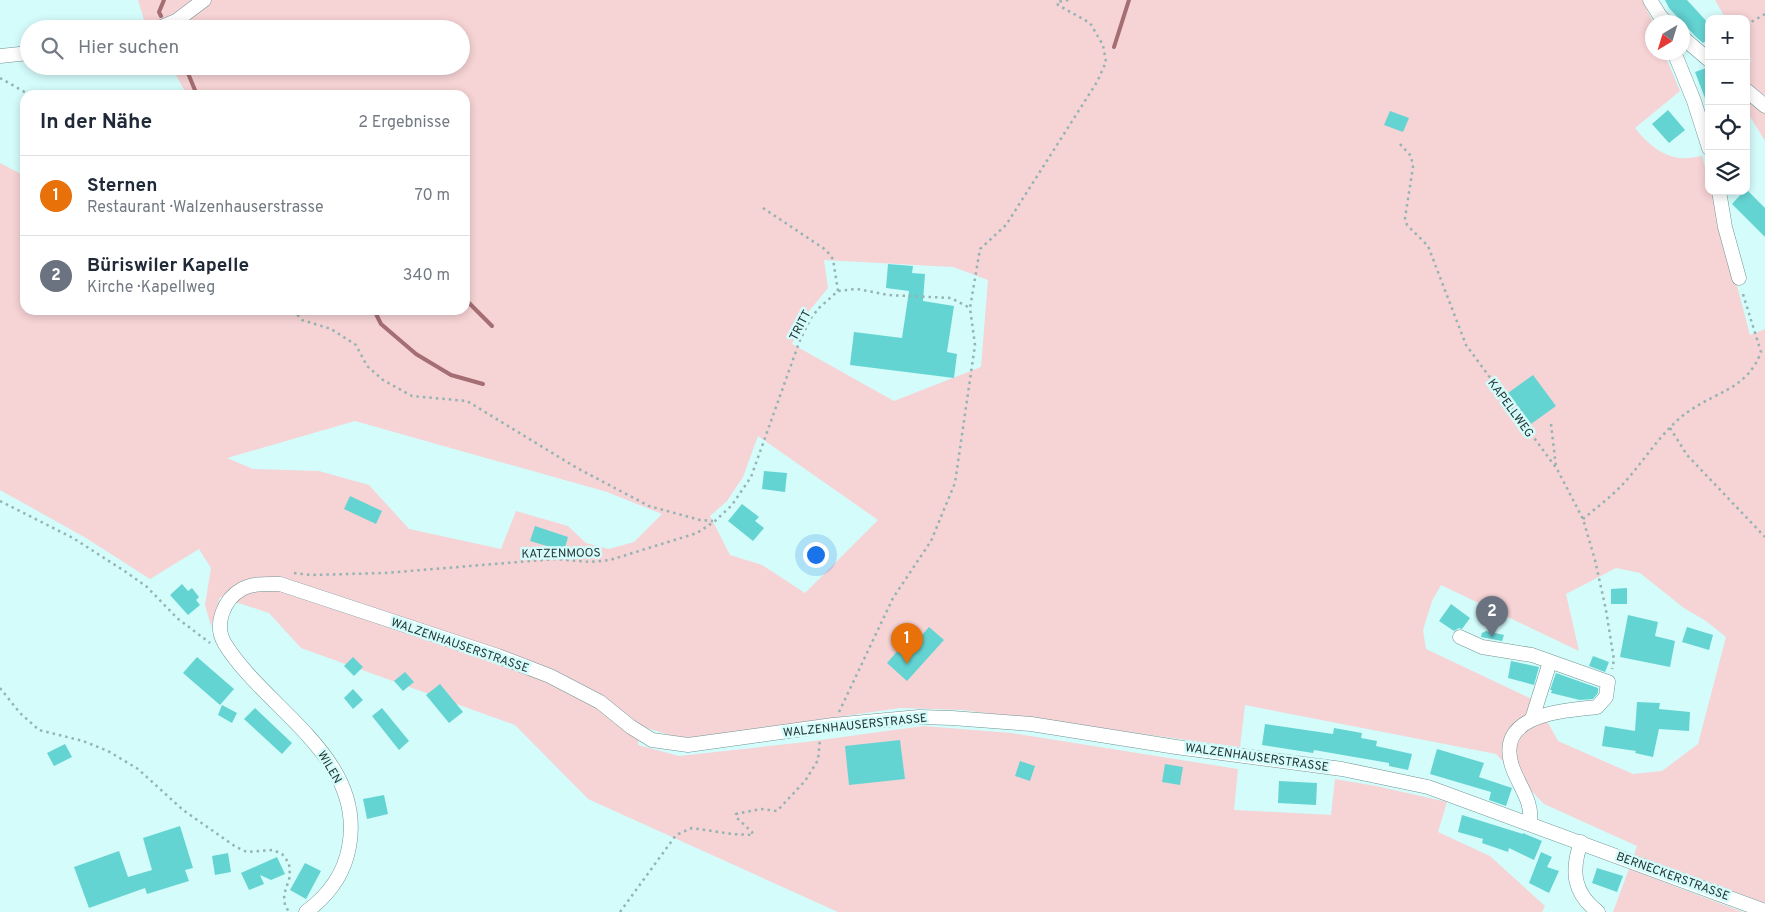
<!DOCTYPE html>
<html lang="de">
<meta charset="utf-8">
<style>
body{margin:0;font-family:Overpass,sans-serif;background:#f2f2f3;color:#1f2937}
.controls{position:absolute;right:15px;top:15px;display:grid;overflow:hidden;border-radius:10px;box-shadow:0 2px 8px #0003}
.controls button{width:45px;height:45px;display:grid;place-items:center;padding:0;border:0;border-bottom:1px solid #e0e1e3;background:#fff;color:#1f2937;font:25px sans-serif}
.compass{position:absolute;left:1645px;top:15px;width:45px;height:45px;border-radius:50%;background:#fff;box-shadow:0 2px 8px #0003;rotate:218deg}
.you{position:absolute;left:815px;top:554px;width:18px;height:18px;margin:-12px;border:4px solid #fff;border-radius:50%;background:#1a73e8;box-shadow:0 0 0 8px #1a73e833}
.badge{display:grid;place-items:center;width:32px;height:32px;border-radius:50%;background:#b45309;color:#fff;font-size:16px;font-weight:700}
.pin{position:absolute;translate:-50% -41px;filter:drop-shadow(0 1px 2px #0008)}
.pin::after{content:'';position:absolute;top:26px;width:18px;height:15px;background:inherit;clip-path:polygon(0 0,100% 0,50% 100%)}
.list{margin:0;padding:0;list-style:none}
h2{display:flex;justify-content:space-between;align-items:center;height:65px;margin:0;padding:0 20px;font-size:21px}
h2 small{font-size:16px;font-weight:400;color:#747a83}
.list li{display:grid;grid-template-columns:32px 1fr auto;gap:15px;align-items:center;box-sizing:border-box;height:80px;padding:0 20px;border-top:1px solid #e0e1e3}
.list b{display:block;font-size:19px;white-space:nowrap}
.list p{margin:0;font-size:16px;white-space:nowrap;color:#747a83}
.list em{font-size:16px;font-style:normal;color:#747a83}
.icon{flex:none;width:28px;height:28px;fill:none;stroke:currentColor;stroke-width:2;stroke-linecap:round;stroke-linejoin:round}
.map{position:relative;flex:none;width:1765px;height:912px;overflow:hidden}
.search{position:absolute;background:#fff;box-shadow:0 2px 8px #0003;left:20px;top:20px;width:450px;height:55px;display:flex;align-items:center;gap:12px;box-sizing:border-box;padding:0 18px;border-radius:28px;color:#747a83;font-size:19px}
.panel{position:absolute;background:#fff;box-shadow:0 2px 8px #0003;left:20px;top:90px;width:450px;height:225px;border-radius:15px}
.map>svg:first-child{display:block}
.green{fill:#f6d3d5;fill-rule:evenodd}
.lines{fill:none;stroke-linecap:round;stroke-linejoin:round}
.stream{stroke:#a46e73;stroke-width:4}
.building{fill:#64d4d3}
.minor-casing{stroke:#709594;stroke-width:15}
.path{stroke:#94b3b2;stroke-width:2.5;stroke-dasharray:2.5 4;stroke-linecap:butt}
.minor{stroke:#fff;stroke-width:14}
.labels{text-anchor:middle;stroke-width:5;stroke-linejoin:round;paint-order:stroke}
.street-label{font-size:12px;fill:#263535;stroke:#d4fcfb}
</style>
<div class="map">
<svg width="1765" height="912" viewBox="0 0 1765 912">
<rect width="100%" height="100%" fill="#d4fcfb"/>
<g class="green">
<path d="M138,0h1504l11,22 -1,30 12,1 16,38 -45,37c11,14 25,27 44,30 7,1 16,-1 23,-2l7,25v10h3l38,144 15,-6v574l-131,-48 3,-9 -93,-42 -48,-50 -251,-49 -5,42 -278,-37 -62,-2 -201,29h-23l-36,-11 -2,19 41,11 127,-14 117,-16 88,7 227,36 -4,41 97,5 4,-36 41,7 71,16 -9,30 52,24 55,50 -3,6h-704l-250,-113 -73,-74 -214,-77 -32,-35 -49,-16 -9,29 -6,-21 6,-37 -12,-19 -49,30 -64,-41 -86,-48v-327l25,13v134h440v-215h-278l-16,-29h290v-37h-312l-5,-9zM824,260l129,7 35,13 -7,87 -87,34 -102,-57 13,-28 23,-28zM355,421l252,71 55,22 -28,28 -25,7 -23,-6 -18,-17 -52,-15 -15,38 -92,-20 -40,-44 -50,-14 -66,-2 -26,-11zM758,436l120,84 -73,73 -43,-28 -32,-10 -20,-39 17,-15 16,-24zM1616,568l24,5 44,35 22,13 20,16 -28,107 -36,27 -29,3 -75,-33 -22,-40 -110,-52 -3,-19 9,-29 9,-16 138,66 -13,-57z"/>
<path d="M1715,0h50v141l-19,-31v-36l5,-15 -5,-8v-32h-20z"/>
<path d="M1629,869l114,43h-130z"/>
</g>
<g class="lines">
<g class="stream">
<path d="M161,16l-2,-4 5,-12"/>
<path d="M1114,47l15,-47"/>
<path d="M185,66l12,29"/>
<path d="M465,299l27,27"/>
<path d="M374,310l7,14 35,30 35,21 32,9"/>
</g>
</g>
<g class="building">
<path d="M1665,0h22l22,24v14l-6,5 -6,-5 -28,-30z"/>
<path d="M1706,68l3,1 -1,37 -13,-34z"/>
<path d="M1668,110l17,20 -16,13 -17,-19z"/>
<path d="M1390,111l19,7 -6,14 -19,-7z"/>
<path d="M1746,189l19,19v29l-33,-33 12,-13h2z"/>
<path d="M888,264l25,2 -1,7 13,1 -2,27 31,5 -7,46 10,2 -3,24 -104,-13 4,-33 48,6 7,-47 -23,-3z"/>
<path d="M1533,375l23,31 -25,18 -23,-31z"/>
<path d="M764,471l23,2 -2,19 -23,-3z"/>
<path d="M350,496l32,15 -6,13 -32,-15z"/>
<path d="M742,504l17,13 -4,4 9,7 -11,13 -25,-20z"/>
<path d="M535,526l33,11 -4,14 -34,-10z"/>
<path d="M182,584l6,7 4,-3 7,9 -3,3 4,5 -12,10 -18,-20z"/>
<path d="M1627,588v16h-16v-15z"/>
<path d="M1451,604l19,14 -8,11 -3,-1 -5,3 -15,-10z"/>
<path d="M1628,615l30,7 -3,14 20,5 -5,26 -50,-10z"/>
<path d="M929,627l15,13 -37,41 -20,-18 14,-16 6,5z"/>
<path d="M1687,627l26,8 -4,15 -27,-8z"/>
<path d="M1486,631l18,4 -2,6 -21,-4 1,-4z"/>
<path d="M1593,656l16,6 -4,10 -16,-6z"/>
<path d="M197,657l37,32 -14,16 -37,-32z"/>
<path d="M353,657l10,10 -9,9 -10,-10z"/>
<path d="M1511,661l28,6 -5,18 -26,-7z"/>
<path d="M405,672l9,10 -11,9 -9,-10z"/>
<path d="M1556,673l42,15v5l-5,6 -13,1 -29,-7 1,-3h-2z"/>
<path d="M440,684l23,28 -14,11 -23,-28z"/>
<path d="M353,689l10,11 -10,9 -9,-11z"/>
<path d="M1637,702l23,1 -1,6 31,3 -1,19 -30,-2 -6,28 -18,-4 1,-2 -34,-5 3,-20 30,5z"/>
<path d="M222,705l15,8 -5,10 -14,-8z"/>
<path d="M255,708l37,35 -10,11 -38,-35z"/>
<path d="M382,708l27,33 -10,9 -27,-34z"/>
<path d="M1265,724l68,10 1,-6 28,5 -1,5 16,3 -1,5 36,8 -4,16 -19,-4v-3l-75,-13 -1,3 -51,-8z"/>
<path d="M900,740l5,39 -56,6 -4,-39z"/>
<path d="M65,744l7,13 -18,9 -7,-13z"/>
<path d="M1437,749l47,14 -5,14 33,11 -6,18 -17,-6 2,-8 -61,-18z"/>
<path d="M1020,761l15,5 -5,15 -15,-5z"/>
<path d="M1165,764l18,3 -3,18 -18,-3z"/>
<path d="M1279,781l38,2 -1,22 -38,-2z"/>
<path d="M384,795l4,19 -21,5 -4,-20z"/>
<path d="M1462,815l61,19v-1l19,8 -8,19 -25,-12 -1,4 -26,-9 1,-4 -25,-7z"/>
<path d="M180,826l13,42 -8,2 4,11 -42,13 -2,-6 -56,20 -15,-41 45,-16 9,26 24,-7 -9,-32z"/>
<path d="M1541,852l11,5 -5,10 12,4 -10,22 -20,-10z"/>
<path d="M228,853l3,19 -16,3 -3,-19z"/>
<path d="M277,857l8,17 -14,6 -11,-5 4,9 -15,6 -8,-17z"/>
<path d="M305,863l16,8 -15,28 -16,-9z"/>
<path d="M1597,868l26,8 -6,16 -25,-9z"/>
</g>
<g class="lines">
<defs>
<g id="minor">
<path d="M1650,0l10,16 6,6"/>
<path d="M157,29l19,-8 28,-21"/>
<path d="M1682,37l27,23"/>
<path d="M1674,52l20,49 15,47"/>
<path d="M0,56l29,-3"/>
<path d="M1746,90l19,16"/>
<path d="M1719,191l6,36 14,51"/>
<path d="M1460,637l22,10 50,8 76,27 -2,15 -9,10c-33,4 -102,6 -85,59 7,21 21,34 18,58"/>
<path d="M1532,719l18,-57"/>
<path d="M1581,842c-10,29 -8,51 17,70"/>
<path d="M306,912c23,-17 38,-37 43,-65 17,-90 -84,-138 -124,-203 -12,-19 -1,-45 17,-55 11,-6 25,-5 38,-5l218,72 52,20 50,26 31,25 21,13 36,5 145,-20 86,-8 33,1 79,6 145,23 166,22 86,18 337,124"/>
</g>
</defs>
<use href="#minor" class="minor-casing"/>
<g class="path">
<path d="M1746,25l19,-11"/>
<path d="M0,78l30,17"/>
<path d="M1400,144l11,12 2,11 -8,51 2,7 21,21 38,99 91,124 26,50 12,41 11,50 8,50 -2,9"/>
<path d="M763,208l63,42 7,9 5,32"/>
<path d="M293,310l9,10 29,9 25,16 11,21 16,14 29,16 55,5 110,67 72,38 51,14 13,1"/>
<path d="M1551,424l5,43"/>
<path d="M1670,428l17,27 78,82"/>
<path d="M0,501l73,37 53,34 21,15 30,31 33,25"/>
<path d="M1583,519c13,-11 28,-22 40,-35 23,-25 41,-57 69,-75 28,-18 56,-22 69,-57l-19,-61"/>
<path d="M294,573l16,2 75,-2 170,-14 35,3 20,-2 87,-27 18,-12 17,-16 19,-28 49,-137 11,-22 8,-10 19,-17 19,-2 31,6 63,3 19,10"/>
<path d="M0,688l20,25 19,17 44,11 25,10 30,18 45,41 53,37 11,5 26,-2 9,4 7,9 1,13 -6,19 1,10 4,7"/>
<path d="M839,712l54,-114 38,-57 24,-58 20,-138 -5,-37 10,-59 26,-24 91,-143 9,-20 -3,-17 -13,-22 -32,-18 -1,-3 12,-2"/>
<path d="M620,912l56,-77 16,-7 40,6 21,1 -1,-3 -15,-14 -1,-4 25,-5 16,2 28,-30 13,-21 2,-21"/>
</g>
<use href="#minor" class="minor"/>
</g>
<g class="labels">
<g class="street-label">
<text transform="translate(800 325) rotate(-62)" y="4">TRITT</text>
<text transform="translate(1511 408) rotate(54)" y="4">KAPELLWEG</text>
<text transform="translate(561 553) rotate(-1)" y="4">KATZENMOOS</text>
<text transform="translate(460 645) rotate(19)" y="4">WALZENHAUSERSTRASSE</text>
<text transform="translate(855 725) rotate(-6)" y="4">WALZENHAUSERSTRASSE</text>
<text transform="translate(1257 757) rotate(8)" y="4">WALZENHAUSERSTRASSE</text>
<text transform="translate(330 767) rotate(59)" y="4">WILEN</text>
<text transform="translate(1673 876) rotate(20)" y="4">BERNECKERSTRASSE</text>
</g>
</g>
</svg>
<div class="controls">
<button>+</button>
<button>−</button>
<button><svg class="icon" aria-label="locate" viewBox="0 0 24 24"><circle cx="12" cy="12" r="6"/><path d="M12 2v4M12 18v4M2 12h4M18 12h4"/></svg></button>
<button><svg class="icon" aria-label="layers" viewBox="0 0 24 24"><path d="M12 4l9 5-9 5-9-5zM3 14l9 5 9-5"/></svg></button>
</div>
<svg class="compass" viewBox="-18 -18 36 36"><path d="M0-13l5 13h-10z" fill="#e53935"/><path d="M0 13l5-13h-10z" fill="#747a83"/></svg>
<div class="you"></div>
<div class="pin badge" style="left:907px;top:664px;background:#e8710a">1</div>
<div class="pin badge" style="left:1492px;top:637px;background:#6b7280">2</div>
<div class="search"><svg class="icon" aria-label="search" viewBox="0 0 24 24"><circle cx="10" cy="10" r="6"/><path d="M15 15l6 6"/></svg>Hier suchen</div>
<section class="panel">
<h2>In der Nähe<small>2 Ergebnisse</small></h2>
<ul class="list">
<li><span class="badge" style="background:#e8710a">1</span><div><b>Sternen</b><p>Restaurant · Walzenhauserstrasse</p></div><em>70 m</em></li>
<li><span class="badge" style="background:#6b7280">2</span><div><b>Büriswiler Kapelle</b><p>Kirche · Kapellweg</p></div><em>340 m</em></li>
</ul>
</section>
</div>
